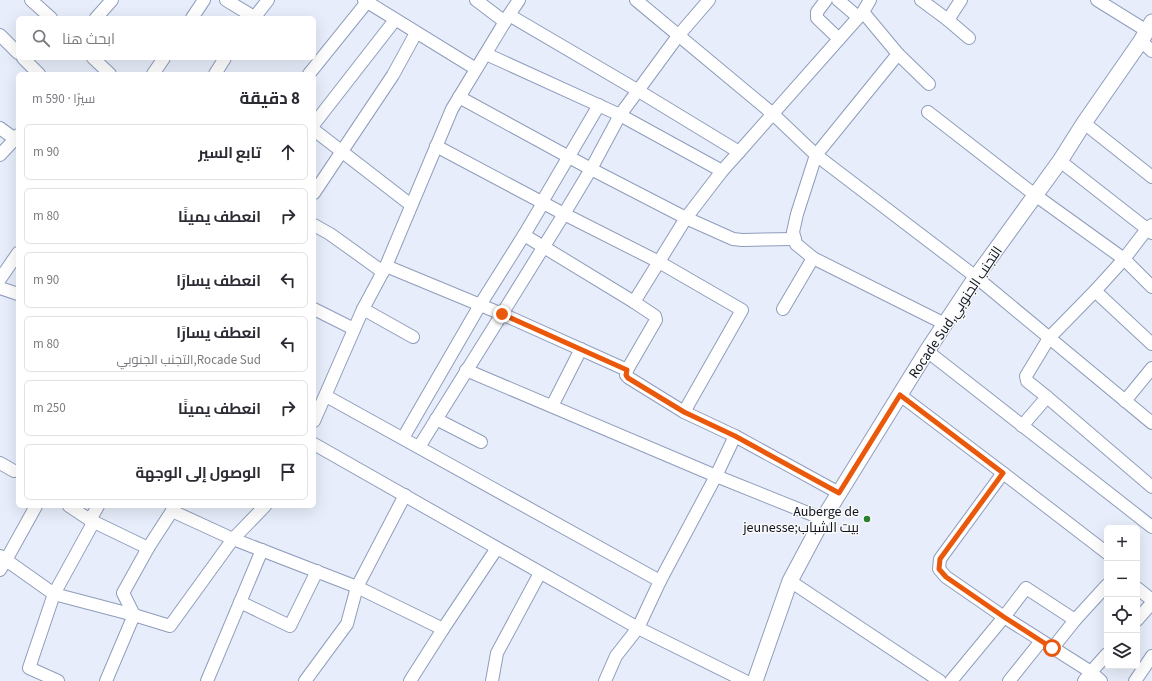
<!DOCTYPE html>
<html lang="ar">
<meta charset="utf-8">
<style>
body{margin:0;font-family:"Source Sans 3",Cairo,sans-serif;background:#f2f2f3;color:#2b2b33;direction:rtl}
.controls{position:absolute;right:12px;bottom:12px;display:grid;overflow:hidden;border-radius:6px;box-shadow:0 4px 16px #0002}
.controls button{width:36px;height:36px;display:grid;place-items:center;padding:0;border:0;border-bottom:1px solid #e1e1e2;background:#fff;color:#2b2b33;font:20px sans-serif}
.stop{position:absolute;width:12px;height:12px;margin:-9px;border:3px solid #ea580c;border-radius:50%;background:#fff}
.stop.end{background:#ea580c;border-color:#fff;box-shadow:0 1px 4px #0008}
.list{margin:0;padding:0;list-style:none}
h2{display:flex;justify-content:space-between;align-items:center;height:52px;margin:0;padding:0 16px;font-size:17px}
h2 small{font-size:13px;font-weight:400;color:#7c7c81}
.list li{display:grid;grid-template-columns:26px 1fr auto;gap:12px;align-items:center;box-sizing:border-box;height:56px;margin:0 8px 8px;padding:0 8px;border:1px solid #e1e1e2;border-radius:6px}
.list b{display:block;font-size:15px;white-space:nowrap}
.list p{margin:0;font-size:13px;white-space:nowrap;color:#7c7c81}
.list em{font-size:13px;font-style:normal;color:#7c7c81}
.icon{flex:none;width:22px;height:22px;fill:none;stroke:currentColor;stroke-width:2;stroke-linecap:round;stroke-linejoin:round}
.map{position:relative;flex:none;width:1152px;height:681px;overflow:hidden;direction:ltr}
.search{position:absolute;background:#fff;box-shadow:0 4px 16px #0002;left:16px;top:16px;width:300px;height:44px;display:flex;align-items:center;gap:10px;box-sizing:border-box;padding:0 14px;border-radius:6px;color:#7c7c81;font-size:15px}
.panel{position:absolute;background:#fff;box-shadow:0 4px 16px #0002;left:16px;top:72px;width:300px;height:436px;border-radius:6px;direction:rtl}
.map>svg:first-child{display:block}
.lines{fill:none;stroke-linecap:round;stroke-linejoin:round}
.minor-casing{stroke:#8f9dbc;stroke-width:14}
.major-casing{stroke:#8f9dbc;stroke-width:17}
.minor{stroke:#fff;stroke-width:12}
.major{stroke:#fff;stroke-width:15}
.route{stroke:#ea580c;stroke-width:5}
.poi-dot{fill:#2b802d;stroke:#fafafa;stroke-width:1.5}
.labels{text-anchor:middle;stroke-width:3;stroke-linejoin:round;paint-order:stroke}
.street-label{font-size:14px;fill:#101520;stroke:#fafafa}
.poi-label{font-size:14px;fill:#101520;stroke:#fafafa;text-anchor:end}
</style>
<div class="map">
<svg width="1152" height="681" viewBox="0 0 1152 681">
<rect width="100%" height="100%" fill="#e7edfa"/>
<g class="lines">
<defs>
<g id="minor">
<path d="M31,0l20,18"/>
<path d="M226,0l28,17"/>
<path d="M364,0l112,69"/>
<path d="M476,0l29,22"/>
<path d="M636,0l137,114 43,41 160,122 176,146"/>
<path d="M826,0l-9,12v6l22,21"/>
<path d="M838,0l20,17"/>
<path d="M870,0l-7,12 35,42 -82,101 -19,59 -4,18 3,12 17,14 132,66"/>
<path d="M921,0l27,20 13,-20"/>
<path d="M1097,0l50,31"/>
<path d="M509,15l128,75 102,62 124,-140"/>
<path d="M96,18l16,-18"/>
<path d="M192,18l12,-18"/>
<path d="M254,18l14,-18"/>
<path d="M948,20l21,18"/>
<path d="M0,35l18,18"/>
<path d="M1141,41l11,10"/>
<path d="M486,54l134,61 102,56 17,-19"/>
<path d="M898,54l31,30"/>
<path d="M23,58l16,16"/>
<path d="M93,58l17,16"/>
<path d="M153,74l11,-16"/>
<path d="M215,74l10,-16"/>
<path d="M309,74l58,-72"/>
<path d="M459,97l132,72 95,49 47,21 9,1 53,-1"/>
<path d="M928,112l107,83 89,64 23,-30 5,4"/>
<path d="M1084,123l68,54"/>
<path d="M314,124l81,-104"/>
<path d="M0,128l15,11 3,-4"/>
<path d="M314,130l97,75"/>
<path d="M436,146l128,68 95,48 83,48 -58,102"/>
<path d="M0,155l15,-16 3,2"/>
<path d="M1060,161l87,68 5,-4"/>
<path d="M314,193l79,-118 23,-42"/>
<path d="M542,202l57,-97"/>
<path d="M543,203l-19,32 110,67"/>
<path d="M314,225l16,9 53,38"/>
<path d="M386,266l116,48 62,-100 27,-45 29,-54 58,-79 31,-36"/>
<path d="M0,279l18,-26"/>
<path d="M0,288l18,6"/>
<path d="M1095,291l29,-32 28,28"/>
<path d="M314,309l40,20"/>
<path d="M363,309l50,28"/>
<path d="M783,309l30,-51"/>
<path d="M1152,344l-57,-53 -46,47 -23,38 1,5 20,16 105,90"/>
<path d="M927,351l225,176"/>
<path d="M466,370l250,106 19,-40 104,57"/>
<path d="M627,370l29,-50 -1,-4 -21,-14 52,-84 36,-47"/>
<path d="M900,395l103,78"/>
<path d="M326,396l334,185 -22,47 -22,28 -11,25"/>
<path d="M1125,401l27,-33"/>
<path d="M552,406l29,-57"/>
<path d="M436,419l45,23"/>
<path d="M314,421l49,-112 23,-43 66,-157 57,-94 10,-15"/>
<path d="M1022,426l25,-29"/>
<path d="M403,438l77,-133 44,-70"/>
<path d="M314,444l324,184 107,53"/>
<path d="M419,447l83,-133 125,56 -1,5 3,3 55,34 51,24"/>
<path d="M0,463l14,8"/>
<path d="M36,506l-30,54 48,34 80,21"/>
<path d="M69,506l21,14"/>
<path d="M98,506l-8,14 58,28"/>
<path d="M174,506l-2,5 61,28 124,48 86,42 54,-81"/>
<path d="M1107,553l-104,-80 -63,86 -1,10 7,8 58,40 87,55 16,-18"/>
<path d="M0,556l6,4 -6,10"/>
<path d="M660,581l56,-105 107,43"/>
<path d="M790,581l150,100"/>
<path d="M1137,588l15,12"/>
<path d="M240,602l50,24 27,-55"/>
<path d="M134,615l-11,-22 25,-45 24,-37"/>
<path d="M1137,620l15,-17"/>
<path d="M1052,649l23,-29 32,-35"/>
<path d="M58,681l-29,-13 25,-74 39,-71"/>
<path d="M106,681l28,-66 36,11 63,-87 32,-33"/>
<path d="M207,681l55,-131"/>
<path d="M305,681l42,-57 10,-37 48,-92"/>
<path d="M410,681l33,-52"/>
<path d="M492,681l5,-28 43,-80"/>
<path d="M951,681l53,-64 22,-29 49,32"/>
<path d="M1009,681l32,-40"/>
<path d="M1084,681l7,-9 10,9"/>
<path d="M1135,681l17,-25"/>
</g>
<path id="major" d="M755,681l35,-100 33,-62 104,-168 49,-74 84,-116 24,-38 57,-82 11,-19"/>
</defs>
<use href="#minor" class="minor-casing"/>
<use href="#major" class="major-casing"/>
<use href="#minor" class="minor"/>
<use href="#major" class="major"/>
</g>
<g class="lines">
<path class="route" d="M502,314l125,56 -1,5 2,3 56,34 51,24 104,57 61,-98 103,78 -63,86 -1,10 7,8 58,40 48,31"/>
</g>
<circle class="poi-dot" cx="867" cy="519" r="4"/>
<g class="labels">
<g class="street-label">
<text transform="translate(955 312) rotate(-56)" y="5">Rocade Sud,التجنب الجنوبي</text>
</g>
<g class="poi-label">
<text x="859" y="516">Auberge de<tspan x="859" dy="16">jeunesse;بيت الشباب</tspan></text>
</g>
</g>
</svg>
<div class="controls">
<button>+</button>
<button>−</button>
<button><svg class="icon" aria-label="locate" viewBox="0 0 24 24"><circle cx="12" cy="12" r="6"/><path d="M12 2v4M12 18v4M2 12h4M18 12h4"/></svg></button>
<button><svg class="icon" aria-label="layers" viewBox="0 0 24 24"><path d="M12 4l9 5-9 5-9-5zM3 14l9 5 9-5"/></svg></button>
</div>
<div class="stop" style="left:1052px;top:648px"></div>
<div class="stop end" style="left:502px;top:314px"></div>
<div class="search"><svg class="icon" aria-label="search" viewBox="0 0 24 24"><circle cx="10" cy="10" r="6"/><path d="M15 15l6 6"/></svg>ابحث هنا</div>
<section class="panel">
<h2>8 دقيقة<small>سيرًا · 590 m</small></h2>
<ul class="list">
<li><svg class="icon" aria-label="ahead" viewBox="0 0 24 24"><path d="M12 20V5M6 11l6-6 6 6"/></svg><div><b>تابع السير</b></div><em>90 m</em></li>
<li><svg class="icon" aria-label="right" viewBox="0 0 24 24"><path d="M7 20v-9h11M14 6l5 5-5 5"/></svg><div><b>انعطف يمينًا</b></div><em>80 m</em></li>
<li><svg class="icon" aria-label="left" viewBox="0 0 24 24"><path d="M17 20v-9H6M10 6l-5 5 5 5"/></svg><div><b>انعطف يسارًا</b></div><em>90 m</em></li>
<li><svg class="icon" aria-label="left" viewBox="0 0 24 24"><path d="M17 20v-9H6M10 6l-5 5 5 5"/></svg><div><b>انعطف يسارًا</b><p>Rocade Sud,التجنب الجنوبي</p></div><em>80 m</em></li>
<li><svg class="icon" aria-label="right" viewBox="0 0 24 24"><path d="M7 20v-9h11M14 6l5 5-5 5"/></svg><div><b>انعطف يمينًا</b></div><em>250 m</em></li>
<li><svg class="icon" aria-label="arrive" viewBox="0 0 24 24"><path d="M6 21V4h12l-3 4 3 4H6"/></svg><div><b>الوصول إلى الوجهة</b></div></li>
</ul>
</section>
</div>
